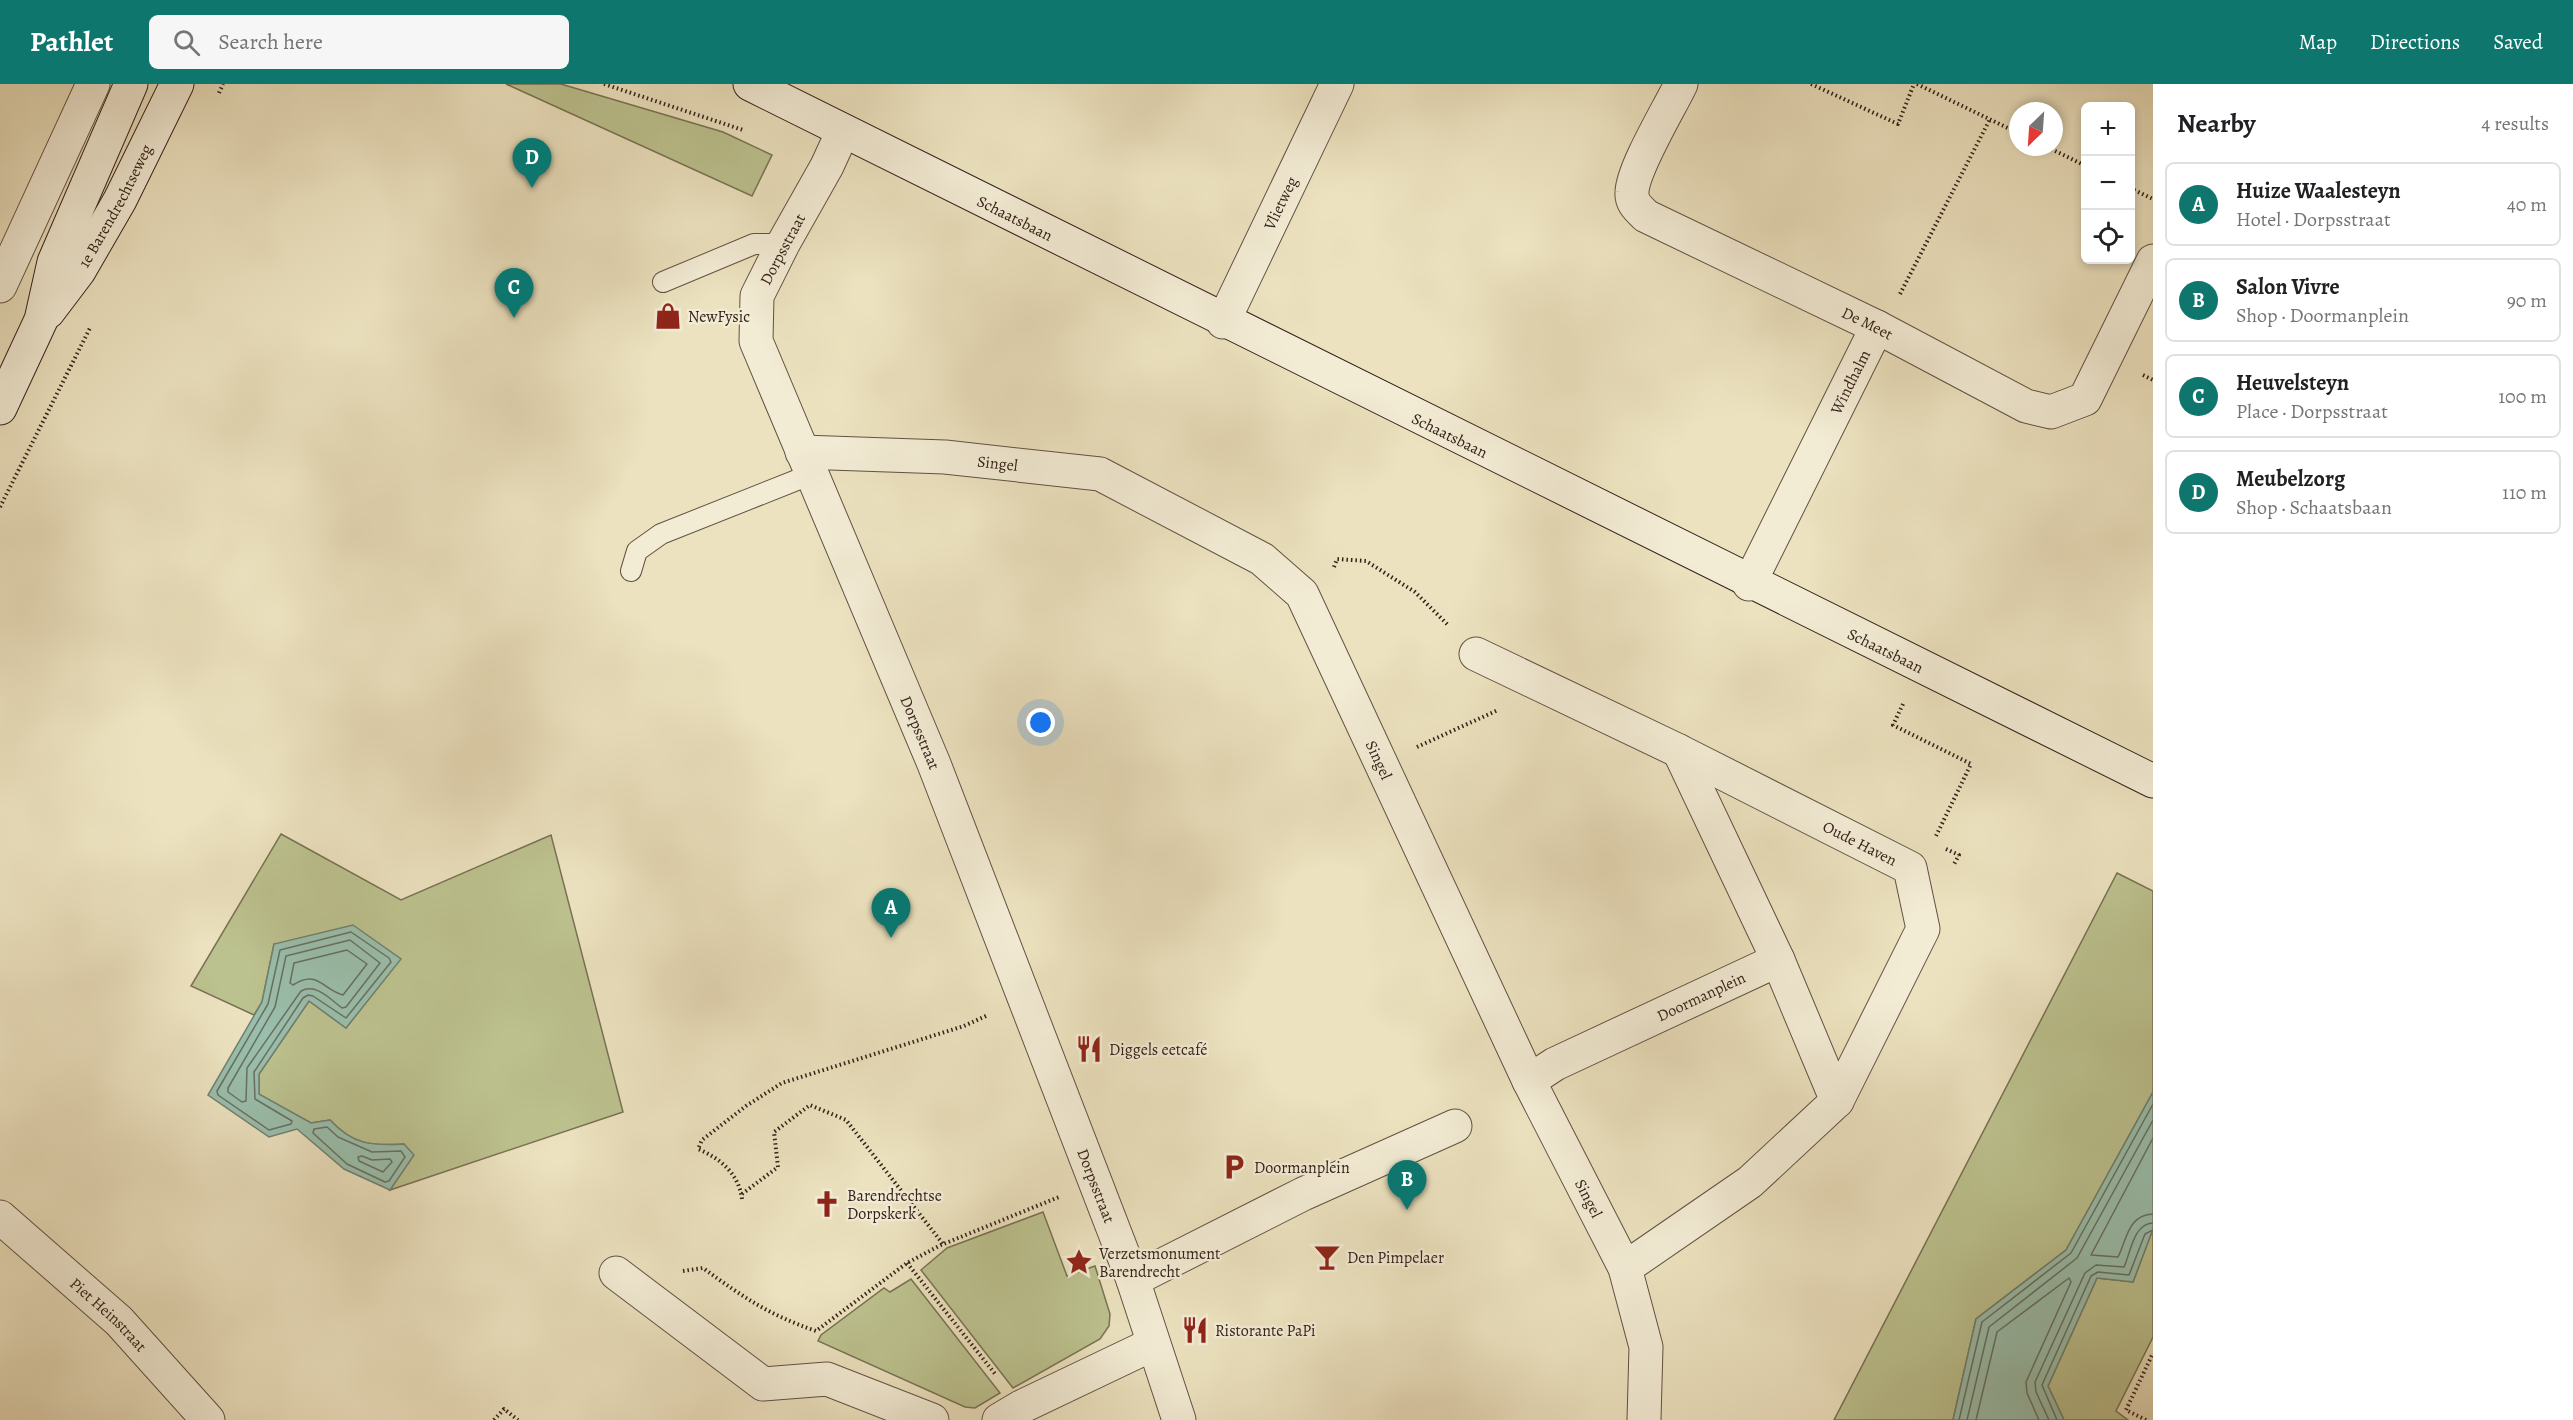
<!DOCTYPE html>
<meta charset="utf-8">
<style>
body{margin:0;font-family:Alegreya,serif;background:#f6f6f6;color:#202124}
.controls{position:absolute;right:18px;top:18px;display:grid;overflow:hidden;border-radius:9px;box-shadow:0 3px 9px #0003}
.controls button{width:54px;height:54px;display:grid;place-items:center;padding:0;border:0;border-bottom:2px solid #e0e0e0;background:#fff;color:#202124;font:30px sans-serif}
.compass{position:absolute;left:2009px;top:18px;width:54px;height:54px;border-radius:50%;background:#fff;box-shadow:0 3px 9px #0003;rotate:205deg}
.you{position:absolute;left:1041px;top:639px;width:21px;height:21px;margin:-15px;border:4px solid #fff;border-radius:50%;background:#1a73e8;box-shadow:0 0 0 9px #1a73e833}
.badge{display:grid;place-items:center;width:39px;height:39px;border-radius:50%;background:#0f766e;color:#fff;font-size:20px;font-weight:700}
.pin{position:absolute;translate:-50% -50px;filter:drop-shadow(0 2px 3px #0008)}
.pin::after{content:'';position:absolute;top:32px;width:21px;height:18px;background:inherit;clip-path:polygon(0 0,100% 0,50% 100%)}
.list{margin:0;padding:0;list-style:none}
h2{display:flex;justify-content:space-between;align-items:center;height:78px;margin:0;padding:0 24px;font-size:26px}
h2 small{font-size:20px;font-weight:400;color:#757577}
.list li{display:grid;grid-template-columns:39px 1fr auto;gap:18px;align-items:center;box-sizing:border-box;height:84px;margin:0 12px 12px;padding:0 12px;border:2px solid #e0e0e0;border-radius:9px}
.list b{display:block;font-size:22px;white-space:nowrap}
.list p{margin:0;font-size:20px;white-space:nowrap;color:#757577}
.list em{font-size:20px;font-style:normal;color:#757577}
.icon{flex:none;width:33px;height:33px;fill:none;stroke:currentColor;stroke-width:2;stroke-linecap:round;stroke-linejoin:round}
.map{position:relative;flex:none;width:2153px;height:1336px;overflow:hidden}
header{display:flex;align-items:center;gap:36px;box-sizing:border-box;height:84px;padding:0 30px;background:#0f766e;color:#fff}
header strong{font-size:28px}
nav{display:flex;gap:33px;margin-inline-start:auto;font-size:21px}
.search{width:420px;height:54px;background:#f6f6f6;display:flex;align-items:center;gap:15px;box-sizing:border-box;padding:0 21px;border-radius:9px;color:#757577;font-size:22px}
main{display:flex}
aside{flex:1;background:#fff}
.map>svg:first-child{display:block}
.green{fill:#bcc28f;stroke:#787254;stroke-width:1.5}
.water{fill:#9abfac;stroke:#718072;stroke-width:1.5}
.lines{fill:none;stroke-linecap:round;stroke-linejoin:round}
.shore{stroke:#677063;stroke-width:1.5}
.lane-casing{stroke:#625143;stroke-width:22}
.street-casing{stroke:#625143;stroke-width:35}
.secondary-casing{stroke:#34211a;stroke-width:35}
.path{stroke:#34211a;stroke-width:4;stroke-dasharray:1.5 3;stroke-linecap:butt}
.lane{stroke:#f3ecd5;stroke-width:20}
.street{stroke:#f3ecd5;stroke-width:33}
.secondary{stroke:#f3ecd5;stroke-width:33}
.labels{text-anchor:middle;stroke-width:4.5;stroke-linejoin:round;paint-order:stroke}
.street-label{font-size:16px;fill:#34211a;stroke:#f3ecd5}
.poi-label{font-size:16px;fill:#34211a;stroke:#f3ecd5;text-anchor:start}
</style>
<header>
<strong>Pathlet</strong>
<div class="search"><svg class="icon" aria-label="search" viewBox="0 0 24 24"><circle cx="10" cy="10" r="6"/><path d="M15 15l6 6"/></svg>Search here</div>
<nav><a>Map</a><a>Directions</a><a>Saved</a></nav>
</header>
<main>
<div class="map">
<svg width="2153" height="1336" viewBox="0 0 2153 1336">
<rect width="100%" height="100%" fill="#ece2bf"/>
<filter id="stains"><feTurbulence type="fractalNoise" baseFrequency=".00333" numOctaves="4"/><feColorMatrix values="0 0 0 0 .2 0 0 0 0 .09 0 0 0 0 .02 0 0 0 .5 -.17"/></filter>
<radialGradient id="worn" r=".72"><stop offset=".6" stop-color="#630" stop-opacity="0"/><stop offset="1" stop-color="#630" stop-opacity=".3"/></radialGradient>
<g class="green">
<path d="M506,0h55l162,48 49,23 -20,41z"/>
<path d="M281,750l120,66 150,-65 72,277 -233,78 23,-35 -9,-11c-32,2 -51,1 -74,-24l-19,3 -52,-28v-21l50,-73 37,27 54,-69 -126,-15 -12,58 -8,13 -63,-29z"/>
<path d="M2117,789l36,18v201l-87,158 -90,69 -23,101h-119z"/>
<path d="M1043,1128l24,64 28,-10 15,48 -1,12 -9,13 -87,49 -92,-118 26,-22z"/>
<path d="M2153,1145v108l-37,74 12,9h-64l-16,-34 49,-108 36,4z"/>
<path d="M911,1195l89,114 -25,15 -10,-1 -147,-66 3,-6 63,-47 6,4z"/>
</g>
<g class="water">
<path d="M353,841l48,34 -55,69 -37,-27 -50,73v20l52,29 19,-3c23,25 42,26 74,24l10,11 -24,35 -46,-21 -47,-40 -28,8 -61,-42 54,-93 12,-58z"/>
<path d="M2153,1008v137l-20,53 -36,-4 -49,108 16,34h-111l23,-101 90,-69z"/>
</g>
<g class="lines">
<g class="shore">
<path d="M351,848l38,26 2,4 -45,56 -33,-22 -5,-1 -5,3 -49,74 1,27 37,22 -1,3 -22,6 -51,-35 -1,-4 51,-87 12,-54z"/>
<path d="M350,856l30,23 -34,44 -4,1c-12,-9 -26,-25 -41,-17l-54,77 -1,33 -4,1 -14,-10v-4l47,-81 11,-51z"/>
<path d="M347,866l20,14 -24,31c-20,-5 -25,-26 -50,-10l-3,-2 4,-20z"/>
<path d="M327,1043l11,10 34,15 29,-1 4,6 -16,24 -4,1 -38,-18 -34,-31 1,-4z"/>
<path d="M2153,1054l-62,117 27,2c9,-18 10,-42 35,-43"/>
<path d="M362,1072l10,4 18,-1 2,3 -9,10 -24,-11 -1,-4z"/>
<path d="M1959,1336l23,-98 89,-69 82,-149"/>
<path d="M1967,1336l22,-93 88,-69 76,-138"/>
<path d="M1976,1336l21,-88 72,-54 2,4 -45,100 1,11 12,27"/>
<path d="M2049,1336l-13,-28 -1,-10 50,-109 11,-8 28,2c7,-15 9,-43 29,-44"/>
<path d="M2057,1336l-15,-35 49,-109 7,-4 31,3 16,-41 8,-4"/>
</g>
<defs>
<g id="lane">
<path d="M663,198l91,-38h29"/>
<path d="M631,487l6,-20 24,-17 151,-60"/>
</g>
<g id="street">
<path id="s1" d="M1681,0c-12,25 -48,84 -49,108 -1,11 7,17 14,24l231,111 149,79 25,6 34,-13 68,-138"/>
<path id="s2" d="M843,47l-16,35 -44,78 -26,52 -1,45 178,423 199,516 46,140"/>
<path d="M0,202l93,-202"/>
<path id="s3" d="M1223,238l114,-238"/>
<path id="s4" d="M802,368l143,5 155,17 162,85 40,35 227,487 96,187 21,79 -2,73"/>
<path id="s5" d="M1749,500l128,-257"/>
<path id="s6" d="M1476,570l203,97 231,117 13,61 -86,172 -87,81 -125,86"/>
<path d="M1679,667l99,209 59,141"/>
<path id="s7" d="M1529,997l26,-17 223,-104"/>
<path id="s8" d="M0,1133l119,104 89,99"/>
<path d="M616,1189l147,111 64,-5 105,41"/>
<path d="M1133,1196l170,-86 152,-68"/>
<path d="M999,1336l22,-13 132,-63"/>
</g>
<g id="secondary">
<path id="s9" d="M750,0c466,236 934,468 1403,697"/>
<path id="s10" d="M48,228l31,-41 41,-71 57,-116"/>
<path d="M0,324l41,-88 13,-58 77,-178"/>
</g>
</defs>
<use href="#lane" class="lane-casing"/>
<use href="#street" class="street-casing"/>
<use href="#secondary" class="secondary-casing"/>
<g class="path">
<path d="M604,0l139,46"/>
<path d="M1811,0l87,40 16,-40"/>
<path d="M1917,0l101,49"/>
<path d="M219,9l4,-9"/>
<path d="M2047,63l39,19"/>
<path d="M2130,104l23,11"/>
<path d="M1900,210l90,-175"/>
<path d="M2143,291l10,5"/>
<path d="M0,423l90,-179"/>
<path d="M1334,483l3,-8 29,2 49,31 33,33"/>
<path d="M1903,620l-10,21 78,39 -35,72"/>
<path d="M1417,663l81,-37"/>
<path d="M1946,765l13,6 -6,11"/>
<path d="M742,1110l36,-27 -4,-35 36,-27 36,15 97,124"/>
<path d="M742,1115c-3,-25 -22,-41 -44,-50l4,-9 44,-34 36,-23 182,-57 24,-11"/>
<path d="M907,1179l89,112"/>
<path d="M683,1187l20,-3c40,29 66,47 113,63l91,-68 34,-18 118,-48"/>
<path d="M494,1336l10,-11 14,11"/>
<path d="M2146,1336l-20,-10 27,-57"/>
</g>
<use href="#lane" class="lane"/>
<use href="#street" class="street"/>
<use href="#secondary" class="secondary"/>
</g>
<defs>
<symbol id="shop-bare" viewBox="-9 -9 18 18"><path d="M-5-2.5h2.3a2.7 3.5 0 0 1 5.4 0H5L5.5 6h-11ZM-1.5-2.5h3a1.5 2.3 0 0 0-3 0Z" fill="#8f2418" stroke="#f3ecd5" stroke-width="2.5" paint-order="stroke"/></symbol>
<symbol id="restaurant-bare" viewBox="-9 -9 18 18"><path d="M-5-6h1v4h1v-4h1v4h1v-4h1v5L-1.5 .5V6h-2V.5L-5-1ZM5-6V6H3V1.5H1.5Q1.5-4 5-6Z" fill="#8f2418" stroke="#f3ecd5" stroke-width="2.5" paint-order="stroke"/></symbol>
<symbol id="parking-bare" viewBox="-9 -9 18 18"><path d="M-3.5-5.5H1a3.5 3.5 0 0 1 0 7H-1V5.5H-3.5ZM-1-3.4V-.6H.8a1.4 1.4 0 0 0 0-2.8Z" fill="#8f2418" stroke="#f3ecd5" stroke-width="2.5" paint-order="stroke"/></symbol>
<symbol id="church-bare" viewBox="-9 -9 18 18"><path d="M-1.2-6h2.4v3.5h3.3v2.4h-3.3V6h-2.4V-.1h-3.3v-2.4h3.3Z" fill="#8f2418" stroke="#f3ecd5" stroke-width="2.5" paint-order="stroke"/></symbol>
<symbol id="bar-bare" viewBox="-9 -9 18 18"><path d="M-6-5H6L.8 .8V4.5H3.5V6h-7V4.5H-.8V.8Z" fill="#8f2418" stroke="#f3ecd5" stroke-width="2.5" paint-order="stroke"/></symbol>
<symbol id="sight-bare" viewBox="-9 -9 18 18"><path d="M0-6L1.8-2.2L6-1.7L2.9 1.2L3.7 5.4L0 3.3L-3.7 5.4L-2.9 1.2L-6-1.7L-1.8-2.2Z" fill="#8f2418" stroke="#f3ecd5" stroke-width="2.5" paint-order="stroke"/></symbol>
</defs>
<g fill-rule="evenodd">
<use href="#shop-bare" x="649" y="213" width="38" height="38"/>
<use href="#restaurant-bare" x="1070" y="946" width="38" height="38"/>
<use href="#parking-bare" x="1215" y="1064" width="38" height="38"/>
<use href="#church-bare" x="808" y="1101" width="38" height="38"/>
<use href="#bar-bare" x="1308" y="1154" width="38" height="38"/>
<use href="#sight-bare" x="1060" y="1159" width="38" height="38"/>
<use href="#restaurant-bare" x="1176" y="1227" width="38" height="38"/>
</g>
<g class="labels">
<g class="street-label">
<text dy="6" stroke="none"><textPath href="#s3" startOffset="132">Vlietweg</textPath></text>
<text dy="6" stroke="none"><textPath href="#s10" startOffset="126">1e Barendrechtseweg</textPath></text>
<text dy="6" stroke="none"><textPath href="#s9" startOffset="297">Schaatsbaan</textPath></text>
<text transform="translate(782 165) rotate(-62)" y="6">Dorpsstraat</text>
<text dy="6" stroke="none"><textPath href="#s1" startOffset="394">De Meet</textPath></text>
<text dy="6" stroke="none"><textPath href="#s5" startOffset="226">Windhalm</textPath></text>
<text dy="6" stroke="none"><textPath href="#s9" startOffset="783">Schaatsbaan</textPath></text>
<text dy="6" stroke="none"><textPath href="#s4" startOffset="196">Singel</textPath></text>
<text dy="6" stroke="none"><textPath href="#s9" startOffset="1269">Schaatsbaan</textPath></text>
<text dy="6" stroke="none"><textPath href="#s2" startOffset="656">Dorpsstraat</textPath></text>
<text dy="6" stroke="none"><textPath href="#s4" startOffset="718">Singel</textPath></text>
<text dy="6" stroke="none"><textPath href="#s6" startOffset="428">Oude Haven</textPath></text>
<text dy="6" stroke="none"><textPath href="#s7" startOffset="192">Doormanplein</textPath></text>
<text dy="6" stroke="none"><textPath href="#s2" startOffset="1142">Dorpsstraat</textPath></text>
<text dy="6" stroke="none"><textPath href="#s4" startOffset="1204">Singel</textPath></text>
<text dy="6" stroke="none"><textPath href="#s8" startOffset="146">Piet Heinstraat</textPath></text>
</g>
<g class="poi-label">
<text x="688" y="238">NewFysic</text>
<text x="1109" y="971">Diggels eetcafé</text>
<text x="1254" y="1089">Doormanplein</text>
<text x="847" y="1117">Barendrechtse<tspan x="847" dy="18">Dorpskerk</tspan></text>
<text x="1099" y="1175">Verzetsmonument<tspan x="1099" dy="18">Barendrecht</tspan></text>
<text x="1347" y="1179">Den Pimpelaer</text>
<text x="1215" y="1252">Ristorante PaPi</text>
</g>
</g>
<rect width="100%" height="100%" filter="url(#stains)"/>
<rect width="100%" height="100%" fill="url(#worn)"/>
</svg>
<div class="controls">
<button>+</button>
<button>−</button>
<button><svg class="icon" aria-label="locate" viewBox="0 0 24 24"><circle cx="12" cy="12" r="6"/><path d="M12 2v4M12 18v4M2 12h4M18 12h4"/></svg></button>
</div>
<svg class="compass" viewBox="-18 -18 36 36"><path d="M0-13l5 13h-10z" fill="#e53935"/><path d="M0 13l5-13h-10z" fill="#757577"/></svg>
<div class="you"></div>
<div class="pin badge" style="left:891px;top:854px">A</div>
<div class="pin badge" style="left:1407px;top:1126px">B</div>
<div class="pin badge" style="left:514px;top:234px">C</div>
<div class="pin badge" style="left:532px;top:104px">D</div>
</div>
<aside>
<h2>Nearby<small>4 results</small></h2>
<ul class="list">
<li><span class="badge">A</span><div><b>Huize Waalesteyn</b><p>Hotel · Dorpsstraat</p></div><em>40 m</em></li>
<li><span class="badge">B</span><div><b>Salon Vivre</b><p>Shop · Doormanplein</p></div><em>90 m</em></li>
<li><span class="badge">C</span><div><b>Heuvelsteyn</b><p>Place · Dorpsstraat</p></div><em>100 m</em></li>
<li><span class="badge">D</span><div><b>Meubelzorg</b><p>Shop · Schaatsbaan</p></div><em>110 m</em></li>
</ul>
</aside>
</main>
